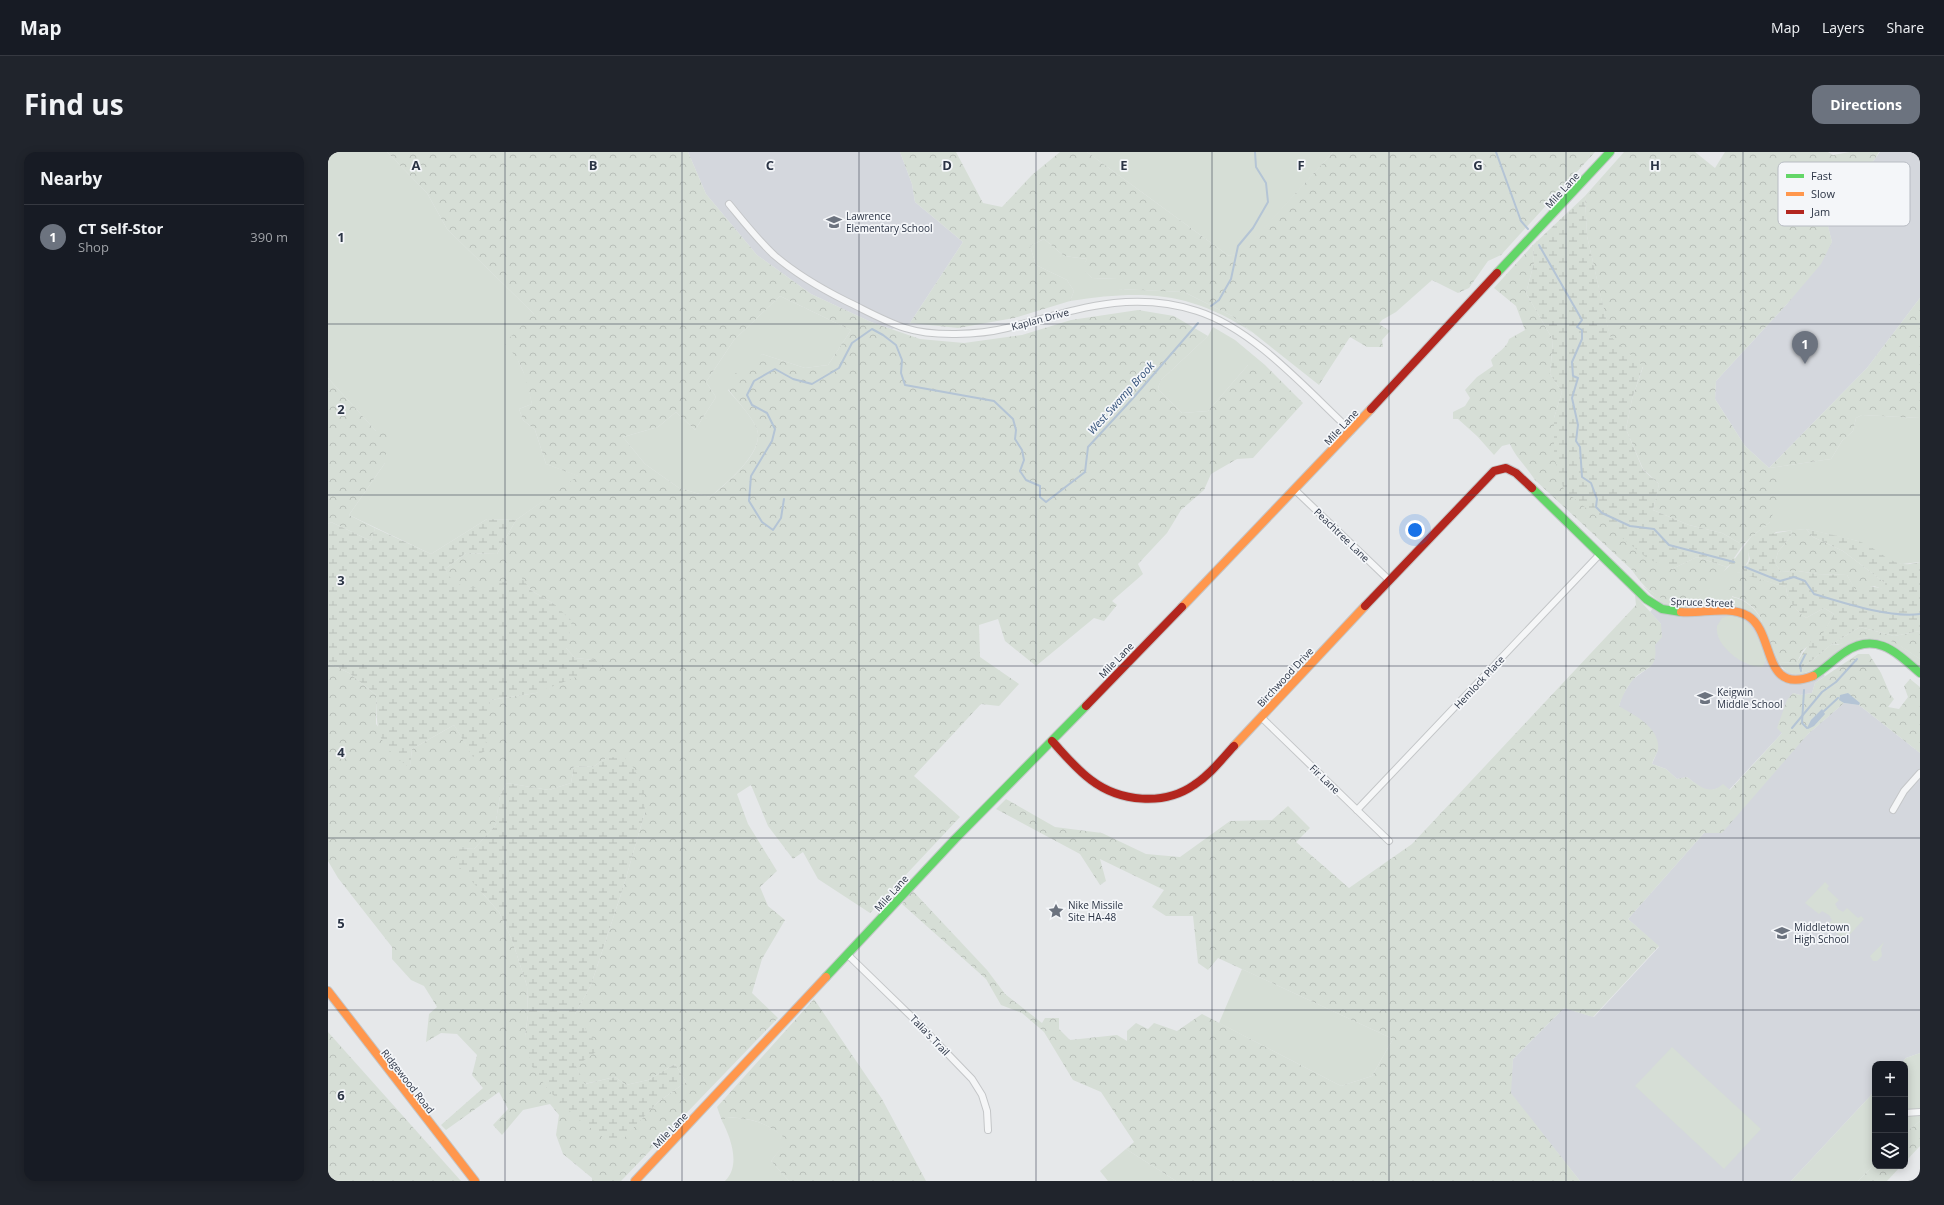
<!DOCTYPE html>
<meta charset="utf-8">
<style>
body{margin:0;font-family:"Open Sans",sans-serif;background:#20242c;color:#f1f3f6}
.controls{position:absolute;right:12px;bottom:12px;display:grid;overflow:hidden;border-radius:8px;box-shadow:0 2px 10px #0003}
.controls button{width:36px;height:36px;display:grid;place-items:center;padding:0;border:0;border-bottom:1px solid #363941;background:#171b24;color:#f1f3f6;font:20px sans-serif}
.you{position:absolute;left:1087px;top:378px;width:14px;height:14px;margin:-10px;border:3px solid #fff;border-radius:50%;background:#1a73e8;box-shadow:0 0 0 6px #1a73e833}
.badge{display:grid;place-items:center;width:26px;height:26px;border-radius:50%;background:#6c737f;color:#fff;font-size:13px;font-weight:700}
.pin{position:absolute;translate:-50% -33px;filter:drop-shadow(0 1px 2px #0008)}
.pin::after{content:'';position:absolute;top:21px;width:14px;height:12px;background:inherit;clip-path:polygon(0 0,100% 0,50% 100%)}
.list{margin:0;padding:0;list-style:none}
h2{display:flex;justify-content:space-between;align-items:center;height:52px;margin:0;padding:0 16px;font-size:17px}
h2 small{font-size:13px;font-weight:400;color:#9ea1a6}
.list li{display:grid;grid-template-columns:26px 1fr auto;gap:12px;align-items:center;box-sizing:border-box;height:64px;padding:0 16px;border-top:1px solid #363941}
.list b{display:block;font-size:15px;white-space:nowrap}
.list p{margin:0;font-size:13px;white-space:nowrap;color:#9ea1a6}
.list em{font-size:13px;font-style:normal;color:#9ea1a6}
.icon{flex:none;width:22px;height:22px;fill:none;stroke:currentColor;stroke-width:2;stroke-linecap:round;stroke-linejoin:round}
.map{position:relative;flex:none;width:1592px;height:1029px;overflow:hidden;border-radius:12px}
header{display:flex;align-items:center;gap:24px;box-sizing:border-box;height:56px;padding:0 20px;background:#171b24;border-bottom:1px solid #363941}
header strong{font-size:19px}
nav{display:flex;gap:22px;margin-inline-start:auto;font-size:14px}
.intro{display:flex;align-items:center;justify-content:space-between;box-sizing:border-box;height:96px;padding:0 24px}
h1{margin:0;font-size:28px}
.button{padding:10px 18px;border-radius:12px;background:#6c737f;color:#fff;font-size:14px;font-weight:700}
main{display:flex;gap:24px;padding:0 24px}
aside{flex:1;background:#171b24;border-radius:12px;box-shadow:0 2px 10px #0003}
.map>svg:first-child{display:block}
.built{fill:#d4d7dd}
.green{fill:#d6ded6}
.forest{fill:url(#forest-crowns);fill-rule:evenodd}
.wetland{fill:url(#wetland-marsh)}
.water{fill:#b4c4d5}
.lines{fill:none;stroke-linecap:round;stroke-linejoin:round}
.stream{stroke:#b4c4d5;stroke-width:2}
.street-casing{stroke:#c4c6c8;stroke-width:8}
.fast-casing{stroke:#c4c6c8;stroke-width:10}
.slow-casing{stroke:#c4c6c8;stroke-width:10}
.jam-casing{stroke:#c4c6c8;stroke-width:10}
.street{stroke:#f5f6f7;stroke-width:6}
.fast{stroke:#63d668;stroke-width:8}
.slow{stroke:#ff974d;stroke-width:8}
.jam{stroke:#b3261e;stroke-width:8}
.grid{fill:none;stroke:#2b3445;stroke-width:1;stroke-opacity:0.55}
.labels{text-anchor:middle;stroke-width:3.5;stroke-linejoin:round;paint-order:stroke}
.street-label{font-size:10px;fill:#2b3445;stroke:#f4f6f9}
.poi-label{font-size:10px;fill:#2b3445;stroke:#f4f6f9;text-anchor:start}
.water-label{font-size:11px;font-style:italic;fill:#34527a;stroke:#f4f6f9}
.key{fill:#f4f6f9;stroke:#b8bcc3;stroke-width:1}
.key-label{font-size:11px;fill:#2b3445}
.grid-label{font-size:13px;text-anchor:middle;font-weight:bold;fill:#2b3445;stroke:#f4f6f9;stroke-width:3.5;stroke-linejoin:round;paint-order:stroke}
</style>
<header>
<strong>Map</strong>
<nav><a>Map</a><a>Layers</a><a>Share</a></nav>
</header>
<div class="intro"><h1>Find us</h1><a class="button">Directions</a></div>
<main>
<aside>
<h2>Nearby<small></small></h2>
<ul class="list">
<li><span class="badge">1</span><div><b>CT Self-Stor</b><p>Shop</p></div><em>390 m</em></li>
</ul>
</aside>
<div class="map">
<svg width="1592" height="1029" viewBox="0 0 1592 1029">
<defs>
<pattern id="forest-crowns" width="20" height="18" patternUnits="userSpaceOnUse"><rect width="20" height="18" fill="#d6ded6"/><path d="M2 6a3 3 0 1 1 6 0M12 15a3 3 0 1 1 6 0" fill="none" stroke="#b8bfb9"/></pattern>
<pattern id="wetland-marsh" width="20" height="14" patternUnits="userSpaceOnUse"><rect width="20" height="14" fill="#d6ded6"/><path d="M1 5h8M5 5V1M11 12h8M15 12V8" fill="none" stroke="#b8bfb9"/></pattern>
</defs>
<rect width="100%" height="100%" fill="#e6e8ea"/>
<g class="built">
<path d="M360,0h212l12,32 3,18 48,40 -53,81 -18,6 -21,-7 -60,-28 -54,-39 -51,-61z"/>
<path d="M1552,0h40v146l-53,70 -98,100 -24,-22 -30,-47 1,-18 71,-77 45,-62 -4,-15 10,-13 16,-27z"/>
<path d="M1331,449l19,6 52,-2 18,5 13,13 21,46 11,5 13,-1 10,-5 9,8 -10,7 -3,10 -12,2 -7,-2 -11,40 -53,57 -10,-2 -10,3 -8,-3 -14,-11 -10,2 -11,-10 -14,-5 6,-14 -39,-44 3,-10 10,-16 19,-14 4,-21 6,-21 -11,-12z"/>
<path d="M1516,551l15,2 61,48v300l-14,5 -5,6h-26v27l-84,90h-211l-70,-88 3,-34 51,-51 30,9 65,-70 -31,-28 76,-86 104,-99z"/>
</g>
<g class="green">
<path d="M0,0h59l40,41 20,36 87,85 -18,42 11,24 5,24 -13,5 4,11 12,10 11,34 33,12 -63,44 -29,-1 -56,35 -82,-39 36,-52 -9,-32 -48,-53z"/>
<path d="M759,0h246l-90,100 -14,4z"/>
<path d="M716,87l20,17 23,3 -5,9 10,10 25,1 1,10 66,3 48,24 21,17c-63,-42 -110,-43 -183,-32l4,-10 -7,-11 -31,-15 -6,-19z"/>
<path d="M452,144l71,34 -23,35 -23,3 -43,-14 -34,36c9,11 22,24 28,37 12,23 -31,57 -46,70l-31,-9 -34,-24 -22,-27 35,-10 18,-15 19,18 21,-33 -10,-15 28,-42z"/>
<path d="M885,175l22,13 30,25h-17l-40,46 -26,2 -24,-24 2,-8 48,-45z"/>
<path d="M1534,263l58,3v144l-18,2 -10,-2 -34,-21 -52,-12 -30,3 -28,20c2,8 0,12 -7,16l3,2 -2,4 -4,-2 -6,25c15,3 22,11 30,23l-1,3c-29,-37 -69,-1 -102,-22 -6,-4 -11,-10 -16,-15 17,14 31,16 52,15l36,-37 20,-27 19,-15 -1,-54 62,-9 11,-18 11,-10 3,-13z"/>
<path d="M1401,464c22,-1 31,25 37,44l-3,7c-19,1 -49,-21 -46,-41l5,-8z"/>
<path d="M1547,484l14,2 31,21v8c-14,-12 -28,-27 -47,-28 -8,-1 -17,2 -24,5 -19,11 -51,49 -70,19l18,-1 1,5 5,5 -1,-5 8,-5 22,-18 5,1 18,-6z"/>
<path d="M1497,730l4,4 -2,3 12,11 -4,4 3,5 5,3 4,-4 11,10 3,-2 3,3 -19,21 -14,-12 1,-2 -3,-3 3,-3 -3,-5 -7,-4 -3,3 -14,-11z"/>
<path d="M1556,790l-3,7 1,7 -5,5h-4l-3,-5z"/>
<path d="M914,817l151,70 -21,37 -31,10 -122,-63z"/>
<path d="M1344,895l89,82 -37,40 -89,-83z"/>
<path d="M1592,901v68l-15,12v-69h-4l5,-6z"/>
<path d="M1547,939v73l-17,17h-67z"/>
<path d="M398,965c29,2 39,5 62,23l-17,21 18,20h-64c16,-15 6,-43 -3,-60z"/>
<path d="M798,997l50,32h-68l-8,-10z"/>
</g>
<g class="forest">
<path d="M59,0h301l18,42 51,61 54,39 60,28 49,17 44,4 58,-8 49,-15 67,-10 36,6 34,20 -48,45 -2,8 24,24 26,-2 40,-46h17l38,38 -50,55 -16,1 -26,15 -7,16 -23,20 -14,23 -29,31 5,10 -31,27 5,4 -13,16 -10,-3 -58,48 -31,-25 -7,-22 -19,6 1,32 39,27 -20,22 -18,-2 -67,72 46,41 -90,96 -52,-34 -15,-27 -10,7 -25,-33 -17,-41 -14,9 11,30 29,47 -17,16 8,19 17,14 -23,39 -10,34 26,25 -157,163h-29v-3l-29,-24 -7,-19 3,-20 -9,-11 -27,6 -21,25 -9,-10 15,-16 -9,-17 -53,38 -5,-5 42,-37 -11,-13 5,-20 -20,-21 -16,-1 -15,9 3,-28 8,-7 -13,-21 -13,-6 -19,-21v-12l-54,-69 -10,-17v-198l21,10 27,22v29l34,43 2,-18 42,-24 19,31 17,-56 46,-7 59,-33 -20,-2 -9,-10 -12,-44 -22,-13 -11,-13c-21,5 -52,19 -70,2 -3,-2 -4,-8 -6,-11l21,-16 31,1 19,-34 62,-44 -32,-12 -11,-34 -12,-10 -4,-11 13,-5c-6,-26 -9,-42 -28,-61l30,-29 -87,-85 -20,-36zM452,144l71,34 -23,35 -23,3 -43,-14 -29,21 -5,14c9,12 22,25 28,38 12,23 -30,57 -46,70l-31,-9 -34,-24 -22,-27 35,-10 18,-15 19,18 21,-33 -10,-15 28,-42zM278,606l39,54 -22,76 -32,97 -16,29 1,52 8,18 31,-7 11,8 22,-5 27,-16 11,18 -28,20 -36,37 -97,-103 3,-21 -1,-29 -15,-46 -13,-28 -16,-18 -23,-46 14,1 21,-23 5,-30 6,-13 43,7 22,-7 3,-17 19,1z"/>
<path d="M572,0h56l27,51 19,4 30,-32 28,-23h27l142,104 14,-5 90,-99h262l-94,103 -13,6 -19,27 -11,5 -26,-13 -36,32 -14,8 -3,4 11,7 -8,9 1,7h-16l-17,-10 -31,48 -87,-69 -48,-24 -67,-3v-10l-25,-1 -11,-10 6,-9 -23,-3 -20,-17 -14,7 6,19 31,15 7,11 -4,10 -56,17 -56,10 -48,-5 53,-81 -48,-40 -3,-18z"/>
<path d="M1296,0h71l20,16 10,-16h103l5,3 17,-3h29c-7,13 -17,23 -26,35 -8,13 -15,27 -25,39l4,16 -11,22 -34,40 -71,77 -1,18 30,47 24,22 98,-100 53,-70v120l-58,-3 -6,3 -3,13 -11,10 -11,18 -62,9 10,14 -2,20 -7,20 -19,15 -8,8 -21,-12 -33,-8 -36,-15 6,-26 -16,-15 -17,-40 6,-30 11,-32 -33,-30 -23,-101 -2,-40z"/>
<path d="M1205,93l1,18 -8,30 27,47 -3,34 12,18 -8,26 118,151 25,-12 30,10 -6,9 -26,25c-31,4 -46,-6 -63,-31l-97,-90c-8,-13 -19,-22 -25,-36l-8,2 -8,9 -17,-19 -19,-17h-5v-7l12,-6 5,-8 -5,-8 12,-13 16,-11 -2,-6c6,-8 16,-12 18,-21l16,-9 -9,-24 -22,-18z"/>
<path d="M0,226l48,53 12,3 -3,29 -36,52 26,13 -4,13 -40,-19 -3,2z"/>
<path d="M1478,377l7,8 30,14 42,32v7l-11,-4 -19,4 -8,-15 -30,-1 -19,-3 -17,1 -6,-9 3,-11 13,-16 1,-6z"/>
<path d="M1410,420l48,15c0,12 11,24 20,31l18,-10 10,6 -12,22 -19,14 -6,12 -18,1 -18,-40 1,-3c-5,-9 -11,-16 -21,-21 -6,-2 -9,-2 -14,-7l5,-13z"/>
<path d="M1307,443l26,29 1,13 -7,8c3,27 -10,20 -23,36 -6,7 -10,16 -13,25 15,9 42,22 39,44 -1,4 -5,9 -6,14l14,5 11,10 10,-2c12,9 23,19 36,7l7,6 52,-57 -5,-5 10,-28 6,-7 7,2 12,-2 3,-10 43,-29h11l12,19 9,21 4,5 -6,8 11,2 9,-12 -4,-11 6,-7 10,8v66l-61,-48 -15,-2 -36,31 -86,99h-18l-76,86 31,27 -66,71 -29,-9 -51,51 -2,34 69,88h-404l-50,-32 8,-7 -33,-50 -28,-12 -29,-48 -22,-19 -21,-8 -15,-26 -84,-75 10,-14 75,80 18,24 37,29 3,-5h14v11l11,11 47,-5 10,6v-10l9,-8 12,6 6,-6 23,8 25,-17 139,72 31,-10 21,-37 -175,-81 -10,12 -10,-7 -5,-47h-27l-14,-9 12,-17 -64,-31 6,22 -6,4 -20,-31 -84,-45 10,-10 49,28 47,6 44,21 34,3 50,-36 42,-1 16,-14 22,22 -14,14 53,46 63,-44 224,-239z"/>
<path d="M1532,475l34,9 26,-5v28c-23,-15 -35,-27 -63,-20 -9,2 -16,7 -25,5z"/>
<path d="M486,847l68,100 44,82h-137l-18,-20 16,-21c-22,-18 -32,-21 -60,-23l-5,4 -5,-14z"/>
<path d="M0,880l133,149h-133z"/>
<path d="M1592,969v25l-15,16v-29z"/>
<path d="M1547,1012v2h26l-14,15h-29z"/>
</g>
<g class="wetland">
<path d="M1257,44l2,40 23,100 33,30 -11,33 -6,30 17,41 16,14 -6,26 36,15 33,8 21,12 -9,13 3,2 -3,5 -3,-1 -4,3 -30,-10 -25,12 -24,-10 -84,-69 -10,-33v-39l8,-26 -12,-18 3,-34 -27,-47 8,-30 -1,-18z"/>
<path d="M159,367l29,1 -19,34 -31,-1 -21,16c14,31 50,15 76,8l11,14 22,13 18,17 -6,27 9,10 20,2 9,6 -68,27 -46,7 -5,51 -12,6 -19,-32 -42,24 -2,19c-34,-26 -33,-33 -34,-73l-27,-22 -21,-10v-139l3,-2 40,19 4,-13 56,26z"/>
<path d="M1478,377c17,4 35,7 52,12 24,8 33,30 62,21v69l-26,5 -34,-9 -28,17 -22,18 -8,5 1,5h-4l-2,-10 16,-24 9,-3 12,-21 -10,-6 -18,10c-9,-7 -20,-18 -20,-31l-44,-13 2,-4 -3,-2 3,-5 3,2 3,-6 -2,-7c15,-23 22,-16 44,-22l-1,6 -13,16 -3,11 6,9 17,-1 19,3 30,1 8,14c12,-5 19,-2 30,0v-6l-42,-32 -30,-14z"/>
<path d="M295,604l10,11 8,15 3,9 1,21 -22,76 -32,97 -16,29 25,35 -24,17 9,18 30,-7 11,8 22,-5 27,-16 11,18 -28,20 -36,38 -14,1 -30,-22 -29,-28 -18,-26 -6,-29 3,-21 -1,-29 -15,-46 -13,-28 -45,-51 6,-13 14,1 21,-23 5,-30 6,-13 43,7 22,-7 3,-17 19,1 13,-9z"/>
</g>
<g class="water">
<path d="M1520,541l12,10 -1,2 -15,-2 -5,-3 1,-5z"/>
<path d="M1494,557l3,5 -11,12 -6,3 -1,-1 4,-8z"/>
</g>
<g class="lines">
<g class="stream">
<path d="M1168,0l25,69 7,8"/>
<path d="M1211,93l43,75 -5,7 5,3v9l-10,23 1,14 5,2 -6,20 6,27 -2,16 4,6 2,30 9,6 6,16 -1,8 6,6 28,13 24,3 15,16 65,17"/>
<path d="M883,154l8,-6 12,-21 7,-33 15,-18 15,-26 -2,-19 -10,-16 -1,-15"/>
<path d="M456,347l-3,19 -8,12 -11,-8 -13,-21 2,-25 21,-35 3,-12 -8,-16 -15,-8 -5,-10 7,-14 21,-12 18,10 19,5 27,-16 13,-25 20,-14 11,6 13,10 6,15 -1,13 4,12 89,16 19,18 3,11 -1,9 7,11 2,10 -4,11 6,9 14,6v11l6,5 39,-30 3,-25 46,-50 64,-74"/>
<path d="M1417,415l35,14 14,-4 11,4 9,13c30,9 75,24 106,20"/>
<path d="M1473,519l-1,-6 5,-10"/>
<path d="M1476,538l-2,33 5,5"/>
<path d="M1496,559l14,-13"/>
<path d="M1464,576l30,-36 14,-10 21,-23"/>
</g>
<defs>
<g id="street">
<path d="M401,52c14,17 28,35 45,51 22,19 46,33 72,46 19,9 38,20 59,27 28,9 74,7 102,0 66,-17 121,-39 190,-17 57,18 110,79 154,120"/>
<path d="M967,338l94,90"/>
<path d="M933,565l128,124"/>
<path d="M1029,658l243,-256"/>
<path d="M1565,658l11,-19 16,-18"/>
<path d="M520,803l68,66 56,58 10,16 5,16 1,19"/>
<path d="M1577,961l15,-1"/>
</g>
<g id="fast">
<path d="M1169,121l113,-121"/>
<path d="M1204,336l114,111 16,10 19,3"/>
<path d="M1485,524c12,-7 21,-17 32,-24 31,-21 52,1 75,21"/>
<path d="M498,825l129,-138 131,-133"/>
</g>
<g id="slow">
<path d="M854,455l189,-198"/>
<path d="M1353,460c21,2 47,-7 67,4 28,17 13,80 65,60"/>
<path d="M906,594l131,-140"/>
<path d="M0,839l147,190"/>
<path d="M307,1029l191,-204"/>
</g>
<g id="jam">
<path d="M1043,257l126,-136"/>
<path d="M1037,454l129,-135 12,-3 10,5 16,15"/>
<path d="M758,554l96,-99"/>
<path d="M724,589c12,13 24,28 39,39 29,22 73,26 103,5 16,-10 27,-25 40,-39"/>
</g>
</defs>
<use href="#street" class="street-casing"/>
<use href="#fast" class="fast-casing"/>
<use href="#slow" class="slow-casing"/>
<use href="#jam" class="jam-casing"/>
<use href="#street" class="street"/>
<use href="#fast" class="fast"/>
<use href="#slow" class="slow"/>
<use href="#jam" class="jam"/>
</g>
<path class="grid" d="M177,0v1029M354,0v1029M531,0v1029M708,0v1029M884,0v1029M1061,0v1029M1238,0v1029M1415,0v1029M0,172h1592M0,343h1592M0,514h1592M0,686h1592M0,858h1592"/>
<defs>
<symbol id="school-bare" viewBox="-9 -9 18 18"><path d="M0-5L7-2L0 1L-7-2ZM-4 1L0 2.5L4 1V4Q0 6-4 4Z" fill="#6c737f" stroke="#f4f6f9" stroke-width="2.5" paint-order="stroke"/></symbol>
<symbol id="sight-bare" viewBox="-9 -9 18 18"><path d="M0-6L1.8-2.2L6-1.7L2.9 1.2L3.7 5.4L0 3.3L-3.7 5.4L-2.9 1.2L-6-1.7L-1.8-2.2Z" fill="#6c737f" stroke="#f4f6f9" stroke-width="2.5" paint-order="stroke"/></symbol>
</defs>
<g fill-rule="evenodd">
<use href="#school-bare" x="495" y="59" width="22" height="22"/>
<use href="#school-bare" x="1366" y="535" width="22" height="22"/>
<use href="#sight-bare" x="717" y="748" width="22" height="22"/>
<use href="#school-bare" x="1443" y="770" width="22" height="22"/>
</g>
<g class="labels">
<g class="street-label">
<text transform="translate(1234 38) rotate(-47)" y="4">Mile Lane</text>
<text transform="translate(712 167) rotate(-15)" y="4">Kaplan Drive</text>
<text transform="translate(1013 275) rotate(-47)" y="4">Mile Lane</text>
<text transform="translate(1014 383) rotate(44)" y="4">Peachtree Lane</text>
<text transform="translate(1374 450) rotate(2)" y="4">Spruce Street</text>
<text transform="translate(788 508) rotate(-46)" y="4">Mile Lane</text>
<text transform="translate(957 525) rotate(-47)" y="4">Birchwood Drive</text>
<text transform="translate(1151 530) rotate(-47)" y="4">Hemlock Place</text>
<text transform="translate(997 627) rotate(44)" y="4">Fir Lane</text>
<text transform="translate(563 741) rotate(-48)" y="4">Mile Lane</text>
<text transform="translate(602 883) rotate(46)" y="4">Talia's Trail</text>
<text transform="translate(80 929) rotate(52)" y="4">Ridgewood Road</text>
<text transform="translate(342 978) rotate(-46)" y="4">Mile Lane</text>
</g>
<g class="poi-label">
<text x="518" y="68">Lawrence<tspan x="518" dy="12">Elementary School</tspan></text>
<text x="1389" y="544">Keigwin<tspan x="1389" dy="12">Middle School</tspan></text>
<text x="740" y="757">Nike Missile<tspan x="740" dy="12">Site HA-48</tspan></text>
<text x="1466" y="779">Middletown<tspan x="1466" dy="12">High School</tspan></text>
</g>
<g class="water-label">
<text transform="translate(793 246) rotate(-48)" y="4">West Swamp Brook</text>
</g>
</g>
<rect x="1450" y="10" width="132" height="64" rx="6" class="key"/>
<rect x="1458" y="22" width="18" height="4" fill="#63d668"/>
<rect x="1458" y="40" width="18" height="4" fill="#ff974d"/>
<rect x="1458" y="58" width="18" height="4" fill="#b3261e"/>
<g class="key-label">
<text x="1483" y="28">Fast</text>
<text x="1483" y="46">Slow</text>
<text x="1483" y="64">Jam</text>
</g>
<g class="grid-label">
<text x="88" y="18">A</text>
<text x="265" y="18">B</text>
<text x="442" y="18">C</text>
<text x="619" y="18">D</text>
<text x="796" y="18">E</text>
<text x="973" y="18">F</text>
<text x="1150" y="18">G</text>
<text x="1327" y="18">H</text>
<text x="13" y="90">1</text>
<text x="13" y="262">2</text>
<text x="13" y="433">3</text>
<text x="13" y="605">4</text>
<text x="13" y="776">5</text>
<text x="13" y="948">6</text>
</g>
</svg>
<div class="controls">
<button>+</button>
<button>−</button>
<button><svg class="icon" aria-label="layers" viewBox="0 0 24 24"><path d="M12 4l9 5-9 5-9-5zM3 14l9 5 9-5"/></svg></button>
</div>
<div class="you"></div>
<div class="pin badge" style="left:1477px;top:212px">1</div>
</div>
</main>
